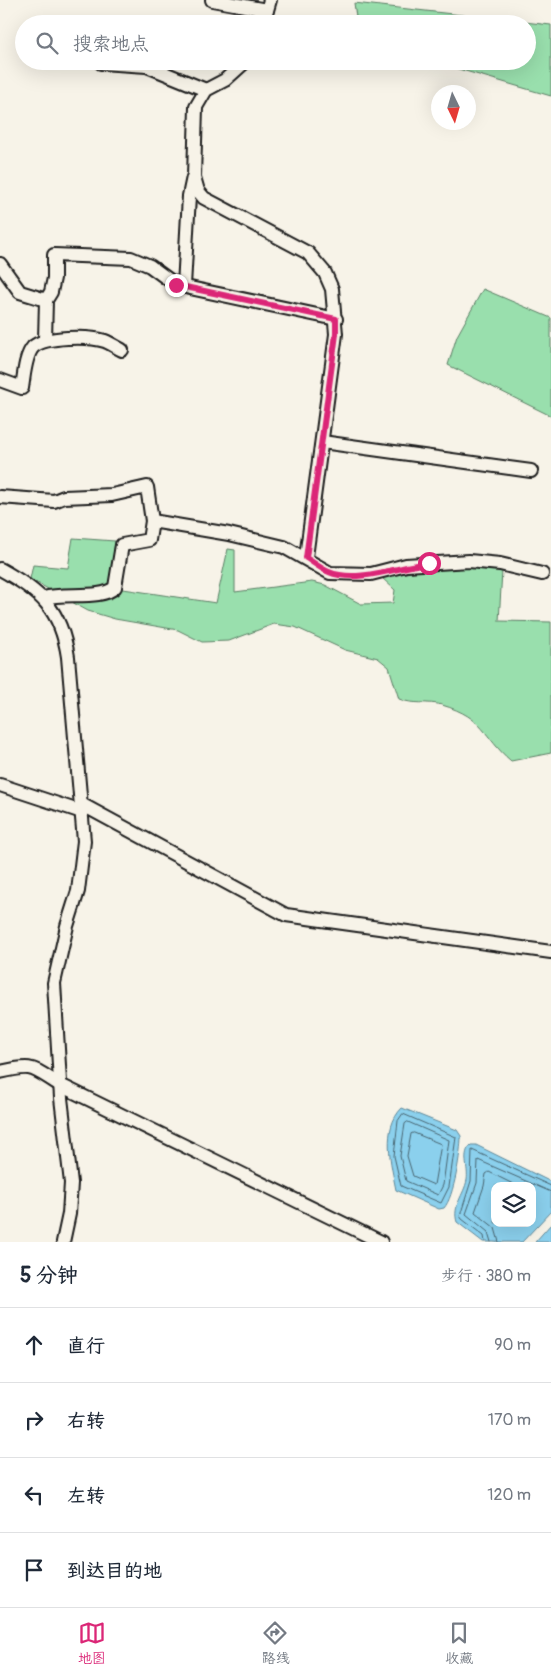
<!DOCTYPE html>
<html lang="zh">
<meta charset="utf-8">
<style>
body{margin:0;font-family:Pangolin,"LXGW WenKai TC",sans-serif;background:#f6f6f7;color:#1f2937}
.controls{position:absolute;right:15px;bottom:15px;display:grid;overflow:hidden;border-radius:10px;box-shadow:0 5px 20px #0002}
.controls button{width:45px;height:45px;display:grid;place-items:center;padding:0;border:0;border-bottom:1px solid #e0e1e3;background:#fff;color:#1f2937;font:25px sans-serif}
.compass{position:absolute;left:431px;top:85px;width:45px;height:45px;border-radius:50%;background:#fff;box-shadow:0 5px 20px #0002;rotate:175deg}
.stop{position:absolute;width:15px;height:15px;margin:-11px;border:4px solid #db2777;border-radius:50%;background:#fff}
.stop.end{background:#db2777;border-color:#fff;box-shadow:0 1px 5px #0008}
.list{margin:0;padding:0;list-style:none}
h2{display:flex;justify-content:space-between;align-items:center;height:65px;margin:0;padding:0 20px;font-size:21px}
h2 small{font-size:16px;font-weight:400;color:#747a83}
.list li{display:grid;grid-template-columns:32px 1fr auto;gap:15px;align-items:center;box-sizing:border-box;height:75px;padding:0 20px;border-top:1px solid #e0e1e3}
.list b{display:block;font-size:19px;white-space:nowrap}
.list em{font-size:16px;font-style:normal;color:#747a83}
.icon{flex:none;width:28px;height:28px;fill:none;stroke:currentColor;stroke-width:2;stroke-linecap:round;stroke-linejoin:round}
.map{position:relative;flex:none;width:551px;height:1242px;overflow:hidden}
.search{position:absolute;background:#fff;box-shadow:0 5px 20px #0002;left:15px;right:15px;top:15px;height:55px;display:flex;align-items:center;gap:12px;box-sizing:border-box;padding:0 18px;border-radius:28px;color:#747a83;font-size:19px}
.sheet{height:365px;background:#fff}
nav{display:flex;justify-content:space-around;align-items:center;box-sizing:border-box;height:70px;border-top:1px solid #e0e1e3;background:#fff;font-size:14px;color:#747a83}
nav a{display:grid;justify-items:center;gap:2px}
nav .on{color:#db2777}
.map>svg:first-child{display:block}
.green{fill:#99dfad;stroke:#5a7e64}
.water{fill:#8bd0ed;stroke:#5f8899;fill-rule:evenodd}
.lines{fill:none;stroke-linecap:round;stroke-linejoin:round}
.shore{stroke:#486470;stroke-width:1}
.minor-casing{stroke:#1c1c1c;stroke-width:16}
.minor{stroke:#f7f3e8;stroke-width:12}
.route{stroke:#db2777;stroke-width:6}
</style>
<div class="map">
<svg width="551" height="1242" viewBox="0 0 551 1242">
<rect width="100%" height="100%" fill="#f7f3e8"/>
<filter id="ink" filterUnits="userSpaceOnUse"><feTurbulence type="fractalNoise" baseFrequency=".02" numOctaves="2"/><feDisplacementMap in="SourceGraphic" scale="10" xChannelSelector="R" yChannelSelector="G"/><feConvolveMatrix kernelMatrix="1 2 1 2 8 2 1 2 1" color-interpolation-filters="sRGB"/></filter>
<g filter="url(#ink)">
<g class="green">
<path d="M354,3l197,22v71l-120,-35h96v-37h-164l-7,-7z"/>
<path d="M483,289l68,29v98l-103,-51 9,-29z"/>
<path d="M73,538l42,3 -5,46 106,16 12,-54 7,1v42l77,-10 13,3 36,19 32,-1 2,-13 -14,-13 74,-12 47,6 -3,50 52,1v131l-40,8c-29,-25 -25,-43 -69,-56 -14,-4 -29,0 -43,-6l-10,-32 -11,-9 -33,-8 -50,-23 -21,-3 -45,17 -27,1 -24,-12 -63,-11 -27,-8 -58,-32 3,-14 35,3z"/>
</g>
<g class="water">
<path d="M402,1108l55,22 4,6c0,16 -7,61 -17,72l-5,1 -43,-19c-5,-26 -15,-61 6,-82z"/>
<path d="M471,1145h5l75,37v29l-29,31h-39l-26,-20c-5,-16 7,-27 10,-42 2,-12 -6,-26 4,-35zM495,1186h37v37h-37z"/>
<path d="M551,1224v18h-16z"/>
</g>
<g class="lines">
<g class="shore">
<path d="M403,1114l53,23 -7,50 -8,16 -40,-17 -7,-30 4,-35z"/>
<path d="M408,1122l41,18 -6,45 -5,10 -32,-14 -6,-25 5,-32z"/>
<path d="M414,1133l27,11 -7,41 -21,-9 -6,-20 4,-22z"/>
<path d="M485,1242l-1,-6 -22,-17 -2,-3 11,-35 1,-31 79,36"/>
<path d="M491,1242l-3,-10 -22,-18 11,-31 1,-23 73,32"/>
<path d="M499,1242l-4,-14 -20,-16 9,-26 2,-12 3,-2 28,14"/>
</g>
<defs>
<g id="minor">
<path d="M212,0l55,10"/>
<path d="M263,24l7,-24"/>
<path d="M246,61l-21,19 -19,10 -10,17 -2,70 4,14 6,7 104,55 17,20 7,16 4,45 -30,223"/>
<path d="M101,63l46,3 59,24"/>
<path d="M0,264l20,28 26,8"/>
<path d="M184,286l5,-90 4,-19"/>
<path d="M45,340l1,-40 5,-8 3,-14v-23l77,3 19,8 26,19 160,34"/>
<path d="M0,380l22,8c2,-12 3,-32 11,-41 12,-11 56,-11 72,-6 5,2 11,6 17,9"/>
<path d="M322,442l209,29"/>
<path d="M0,497l54,4 10,-4 48,-2 35,-8 5,34"/>
<path d="M0,569c40,22 61,40 68,88l16,184 -6,50 -11,35 -13,57 7,115 10,85 -2,31 -6,28"/>
<path d="M44,598c20,-6 59,2 71,-11l7,-42 27,-5 3,-19 77,13 55,13 46,26 41,1 35,-9 63,-4 31,3 42,10"/>
<path d="M0,785l82,27"/>
<path d="M81,804l205,111 265,37"/>
<path d="M0,1072c34,-8 31,-5 60,13l321,157"/>
</g>
</defs>
<use href="#minor" class="minor-casing"/>
<use href="#minor" class="minor"/>
</g>
</g>
<g class="lines" filter="url(#ink)">
<path class="route" d="M176,285l160,34v15l-30,224c7,4 15,11 23,14 28,12 71,-6 100,-9"/>
</g>
</svg>
<div class="controls">
<button><svg class="icon" aria-label="layers" viewBox="0 0 24 24"><path d="M12 4l9 5-9 5-9-5zM3 14l9 5 9-5"/></svg></button>
</div>
<svg class="compass" viewBox="-18 -18 36 36"><path d="M0-13l5 13h-10z" fill="#e53935"/><path d="M0 13l5-13h-10z" fill="#747a83"/></svg>
<div class="stop" style="left:429px;top:563px"></div>
<div class="stop end" style="left:176px;top:285px"></div>
<div class="search"><svg class="icon" aria-label="search" viewBox="0 0 24 24"><circle cx="10" cy="10" r="6"/><path d="M15 15l6 6"/></svg>搜索地点</div>
</div>
<section class="sheet">
<h2>5 分钟<small>步行 · 380 m</small></h2>
<ul class="list">
<li><svg class="icon" aria-label="ahead" viewBox="0 0 24 24"><path d="M12 20V5M6 11l6-6 6 6"/></svg><div><b>直行</b></div><em>90 m</em></li>
<li><svg class="icon" aria-label="right" viewBox="0 0 24 24"><path d="M7 20v-9h11M14 6l5 5-5 5"/></svg><div><b>右转</b></div><em>170 m</em></li>
<li><svg class="icon" aria-label="left" viewBox="0 0 24 24"><path d="M17 20v-9H6M10 6l-5 5 5 5"/></svg><div><b>左转</b></div><em>120 m</em></li>
<li><svg class="icon" aria-label="arrive" viewBox="0 0 24 24"><path d="M6 21V4h12l-3 4 3 4H6"/></svg><div><b>到达目的地</b></div></li>
</ul>
</section>
<nav>
<a class="on"><svg class="icon" aria-label="map" viewBox="0 0 24 24"><path d="M3 6l6-2 6 2 6-2v14l-6 2-6-2-6 2zM9 4v14M15 6v14"/></svg>地图</a>
<a><svg class="icon" aria-label="directions" viewBox="0 0 24 24"><path d="M12 3l9 9-9 9-9-9zM9 14v-3h6M13 9l2 2-2 2"/></svg>路线</a>
<a><svg class="icon" aria-label="saved" viewBox="0 0 24 24"><path d="M7 4h10v16l-5-4-5 4z"/></svg>收藏</a>
</nav>
